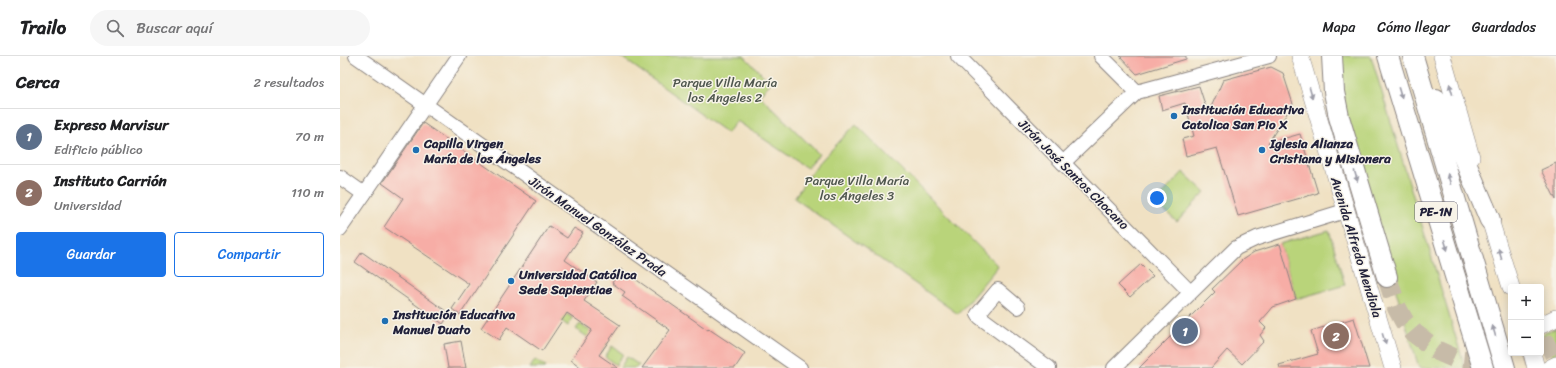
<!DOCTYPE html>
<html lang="es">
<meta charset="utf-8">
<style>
body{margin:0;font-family:Sriracha,sans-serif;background:#f6f6f6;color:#202124}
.controls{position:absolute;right:12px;bottom:12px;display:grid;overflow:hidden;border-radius:4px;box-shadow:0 2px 10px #0003}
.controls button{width:36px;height:36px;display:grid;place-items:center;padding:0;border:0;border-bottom:1px solid #e0e0e0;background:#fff;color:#202124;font:20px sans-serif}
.you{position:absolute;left:817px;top:142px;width:14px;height:14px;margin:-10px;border:3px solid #fff;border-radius:50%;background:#1a73e8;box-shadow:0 0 0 6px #1a73e833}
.badge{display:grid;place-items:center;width:26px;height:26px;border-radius:50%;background:#1a73e8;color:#fff;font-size:13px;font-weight:700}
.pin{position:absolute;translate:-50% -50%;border:2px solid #fff;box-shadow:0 1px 4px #0006}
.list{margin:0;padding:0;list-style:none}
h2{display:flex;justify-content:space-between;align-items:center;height:52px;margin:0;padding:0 16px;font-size:17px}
h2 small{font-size:13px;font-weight:400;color:#757577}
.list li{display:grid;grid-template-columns:26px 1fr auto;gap:12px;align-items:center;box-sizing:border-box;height:56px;padding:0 16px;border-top:1px solid #e0e0e0}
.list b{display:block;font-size:15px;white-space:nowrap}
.list p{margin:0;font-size:13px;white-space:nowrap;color:#757577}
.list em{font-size:13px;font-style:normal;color:#757577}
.actions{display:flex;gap:8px;padding:12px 16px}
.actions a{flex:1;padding:9px 0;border:1px solid #1a73e8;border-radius:4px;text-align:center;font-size:14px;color:#1a73e8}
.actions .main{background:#1a73e8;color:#fff}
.icon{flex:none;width:22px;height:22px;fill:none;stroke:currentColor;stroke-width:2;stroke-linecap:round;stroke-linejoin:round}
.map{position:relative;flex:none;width:1216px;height:312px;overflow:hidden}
header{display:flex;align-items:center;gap:24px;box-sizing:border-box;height:56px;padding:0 20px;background:#fff;border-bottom:1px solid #e0e0e0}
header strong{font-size:19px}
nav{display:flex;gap:22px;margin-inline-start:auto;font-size:14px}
.search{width:280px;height:36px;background:#f6f6f6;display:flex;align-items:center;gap:10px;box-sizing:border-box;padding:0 14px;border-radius:22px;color:#757577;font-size:15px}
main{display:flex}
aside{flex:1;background:#fff}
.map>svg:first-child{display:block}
.green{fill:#b9d47a;stroke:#6e7b5a}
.building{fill:#f7ada6}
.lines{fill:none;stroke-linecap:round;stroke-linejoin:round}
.highway-tunnel{stroke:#c7bba8;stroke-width:20;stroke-dasharray:20 10;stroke-linecap:butt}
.minor-casing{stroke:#89827f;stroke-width:16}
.major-casing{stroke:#89827f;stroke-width:18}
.highway-casing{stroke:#89827f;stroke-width:22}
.minor{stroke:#fff;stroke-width:14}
.major{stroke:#fff;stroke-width:17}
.highway{stroke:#fff;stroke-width:20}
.oneway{fill:#9c9ca7}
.poi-dot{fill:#1f6fb2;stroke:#f7f3e8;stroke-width:1.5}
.labels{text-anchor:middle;stroke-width:3;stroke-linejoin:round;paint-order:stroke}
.shield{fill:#f7f3e8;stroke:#62616f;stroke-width:1}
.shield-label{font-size:12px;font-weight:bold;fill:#22223b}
.park-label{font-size:13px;fill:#4f574e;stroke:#f7f3e8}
.poi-label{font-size:13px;font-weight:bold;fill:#22223b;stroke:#f7f3e8;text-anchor:start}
.street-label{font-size:13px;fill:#22223b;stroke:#f7f3e8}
</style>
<header>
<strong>Trailo</strong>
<div class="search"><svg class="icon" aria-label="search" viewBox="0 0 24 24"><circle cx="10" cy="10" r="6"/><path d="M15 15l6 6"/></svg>Buscar aquí</div>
<nav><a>Mapa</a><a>Cómo llegar</a><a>Guardados</a></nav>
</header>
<main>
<aside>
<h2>Cerca<small>2 resultados</small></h2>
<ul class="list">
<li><span class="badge" style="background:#5c6f8a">1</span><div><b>Expreso Marvisur</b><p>Edificio público</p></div><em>70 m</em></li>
<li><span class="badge" style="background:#8d6e63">2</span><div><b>Instituto Carrión</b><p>Universidad</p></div><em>110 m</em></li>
</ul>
<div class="actions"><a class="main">Guardar</a><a>Compartir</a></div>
</aside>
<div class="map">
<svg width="1216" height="312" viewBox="0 0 1216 312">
<rect width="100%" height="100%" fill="#f7f3e8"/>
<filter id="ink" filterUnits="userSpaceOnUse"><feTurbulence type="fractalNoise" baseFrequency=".025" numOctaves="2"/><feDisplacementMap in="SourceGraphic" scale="8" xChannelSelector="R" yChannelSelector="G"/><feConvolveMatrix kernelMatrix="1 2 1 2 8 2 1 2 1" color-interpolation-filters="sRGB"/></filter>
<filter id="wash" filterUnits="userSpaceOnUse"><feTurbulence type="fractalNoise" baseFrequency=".012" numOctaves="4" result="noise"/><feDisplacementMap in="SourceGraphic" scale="16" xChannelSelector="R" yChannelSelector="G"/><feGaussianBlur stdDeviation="0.9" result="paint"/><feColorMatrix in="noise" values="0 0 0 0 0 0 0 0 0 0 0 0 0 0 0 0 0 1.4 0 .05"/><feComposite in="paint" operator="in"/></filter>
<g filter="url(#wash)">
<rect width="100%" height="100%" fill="#f0e1c3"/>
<g class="green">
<path d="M280,0h124l27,27 -12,12 60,59 -12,14 -70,-47 -10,12z"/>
<path d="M999,0h32l94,312h-46l-73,-244z"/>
<path d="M516,68l142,142 -40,48 -164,-116 23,-33z"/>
<path d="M843,116l22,20 -28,30 -22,-20z"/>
<path d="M989,174l16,55 -49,14 -16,-55z"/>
<path d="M216,251l17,11 -5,8 -21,-16z"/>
<path d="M240,268l28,19 -8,11 -11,-8 4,-5 -17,-12z"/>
<path d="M1216,272v29l-3,2 -10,-25z"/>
<path d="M272,290l11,8 -7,11 -11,-8z"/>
<path d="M287,301l12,8 -3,3h-16z"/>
<path d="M195,304l11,7 -1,1h-15z"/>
</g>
<g id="blocks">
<g class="building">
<path d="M780,0h66v3l-49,15z"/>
<path d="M931,11l12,6 10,31 -25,39 32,-9 18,59 -80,23 -21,-68 -31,8 -4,-17 12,-3 -9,-33 -23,7 -3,-14 40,-10 9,28 15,-34z"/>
<path d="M83,67l113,78 -76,114 -8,-6 17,-25 -85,-57 19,-29 -21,-15z"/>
<path d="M1216,107v37l-15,-30z"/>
<path d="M209,170l18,12 7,-10 9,5 -18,27 32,22 -13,19 36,24 -21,30 19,13h-36l-11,-8 21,-30 -25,-17 -25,38 -35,-24 -8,13 -18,-12z"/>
<path d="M940,188l16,55 -23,8 -4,5 -9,10 6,6 -6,7 4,6 -22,23 -15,-14 -16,18h-72l76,-76 -3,-3 30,-29 12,-8z"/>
<path d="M22,196l88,62 -7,10 -88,-62z"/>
<path d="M801,208l12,12 -23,21 -12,-12z"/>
<path d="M281,213l87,61 1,-1 36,24 -10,15h-93l28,-38 -48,-34 3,-4 -13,-9z"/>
<path d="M1014,262l15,50h-89l-1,-3 39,-11 -7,-23z"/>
<path d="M121,285l5,27h-18l-4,-24z"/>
</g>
</g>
</g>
<g filter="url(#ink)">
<use href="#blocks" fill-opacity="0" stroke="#89827f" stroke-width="1"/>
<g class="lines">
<g class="highway-tunnel">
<path d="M1047,221l10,31 7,13 10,12 24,18 18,8 30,3 22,-1 26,-8"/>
<path d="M1201,294l15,-7"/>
</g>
<defs>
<g id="minor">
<path d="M16,0l444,312"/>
<path d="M618,0l232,236"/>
<path d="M761,0l36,36"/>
<path d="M723,107l74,-71 132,-36"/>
<path d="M0,121l24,17"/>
<path d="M0,173l119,-173"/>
<path d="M678,251l-20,-17 -20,24 2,3 69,51"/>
<path d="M774,312l122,-120 21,-10 88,-27"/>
</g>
<g id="major">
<path d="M960,0l93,312"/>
<path d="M1102,0l29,101"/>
<path d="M1146,151l25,80"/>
<path d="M1201,269l15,-7"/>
<path d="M1192,297l4,15"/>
<path d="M1210,312l6,-3"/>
</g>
<g id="highway">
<path d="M992,0l2,36 5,25 48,160"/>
<path d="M1048,0l95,312"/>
<path d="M1073,0l92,312"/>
<path d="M1096,43l18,36 36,85"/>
</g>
</defs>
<use href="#minor" class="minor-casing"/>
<use href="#major" class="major-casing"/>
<use href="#highway" class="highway-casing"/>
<use href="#minor" class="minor"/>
<use href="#major" class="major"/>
<use href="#highway" class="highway"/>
</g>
<defs><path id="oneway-solid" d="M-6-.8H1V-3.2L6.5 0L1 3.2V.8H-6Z"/></defs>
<g class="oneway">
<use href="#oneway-solid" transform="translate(1111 33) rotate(-106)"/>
<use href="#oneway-solid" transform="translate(971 37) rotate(74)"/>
<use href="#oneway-solid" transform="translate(1060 37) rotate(73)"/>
<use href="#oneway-solid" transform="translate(1016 120) rotate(73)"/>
<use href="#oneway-solid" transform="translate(1109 123) rotate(-106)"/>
<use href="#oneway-solid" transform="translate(1106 189) rotate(73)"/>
<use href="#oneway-solid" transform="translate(1160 198) rotate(-107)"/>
<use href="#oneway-solid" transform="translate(1154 275) rotate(-106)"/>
<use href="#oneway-solid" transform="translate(1044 283) rotate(73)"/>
</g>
</g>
<g class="poi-dot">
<circle cx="834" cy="60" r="4"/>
<circle cx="76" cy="94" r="4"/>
<circle cx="922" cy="94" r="4"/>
<circle cx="171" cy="225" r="4"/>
<circle cx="45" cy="265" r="4"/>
</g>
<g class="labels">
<rect class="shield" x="1075" y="146" width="42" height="20" rx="3"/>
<g class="shield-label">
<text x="1096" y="160">PE-1N</text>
</g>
<g class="park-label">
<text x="385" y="31">Parque Villa María<tspan x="385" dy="15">los Ángeles 2</tspan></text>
<text x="517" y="129">Parque Villa María<tspan x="517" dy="15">los Ángeles 3</tspan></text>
</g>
<g class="poi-label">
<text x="842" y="58">Institución Educativa<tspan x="842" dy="15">Catolica San Pio X</tspan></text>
<text x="84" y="92">Capilla Virgen<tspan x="84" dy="15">María de los Ángeles</tspan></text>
<text x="930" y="92">Iglesia Alianza<tspan x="930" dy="15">Cristiana y Misionera</tspan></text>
<text x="179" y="223">Universidad Católica<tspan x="179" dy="15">Sede Sapientiae</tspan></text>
<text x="53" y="263">Institución Educativa<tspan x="53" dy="15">Manuel Duato</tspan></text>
</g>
<g class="street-label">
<text transform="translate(734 118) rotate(45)" y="5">Jirón José Santos Chocano</text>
<text transform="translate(258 170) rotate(35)" y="5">Jirón Manuel González Prada</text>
<text transform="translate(1017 191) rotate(73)" y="5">Avenida Alfredo Mendiola</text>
</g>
</g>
</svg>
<div class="controls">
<button>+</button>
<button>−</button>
</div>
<div class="you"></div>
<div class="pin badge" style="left:845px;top:275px;background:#5c6f8a">1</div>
<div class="pin badge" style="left:996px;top:280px;background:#8d6e63">2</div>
</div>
</main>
